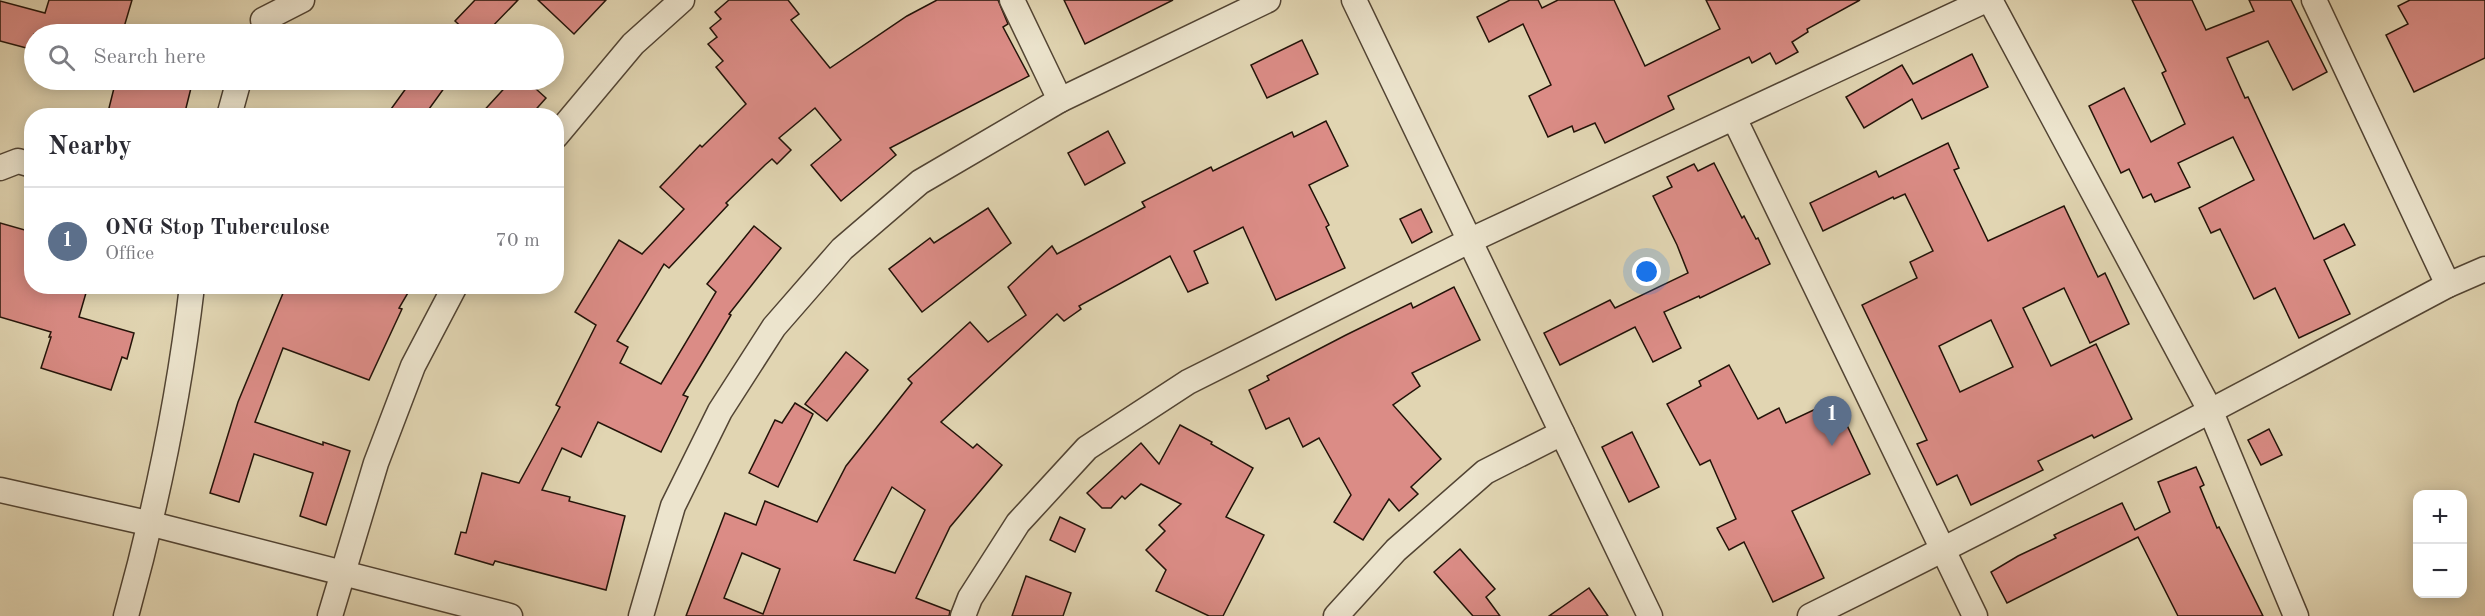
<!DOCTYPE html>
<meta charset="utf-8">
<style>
body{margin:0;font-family:"Old Standard TT",serif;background:#f2f2f3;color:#2b2b33}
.controls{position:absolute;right:18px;bottom:18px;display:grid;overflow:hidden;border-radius:12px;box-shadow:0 3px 15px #0003}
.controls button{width:54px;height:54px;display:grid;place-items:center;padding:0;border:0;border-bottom:2px solid #e1e1e2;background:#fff;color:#2b2b33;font:30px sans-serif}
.you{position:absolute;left:1647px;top:272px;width:21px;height:21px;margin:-15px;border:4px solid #fff;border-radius:50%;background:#1a73e8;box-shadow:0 0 0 9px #1a73e833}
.badge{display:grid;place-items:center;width:39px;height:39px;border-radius:50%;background:#0f766e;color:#fff;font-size:20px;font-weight:700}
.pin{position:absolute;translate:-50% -50px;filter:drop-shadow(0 2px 3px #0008)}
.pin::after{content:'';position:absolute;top:32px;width:21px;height:18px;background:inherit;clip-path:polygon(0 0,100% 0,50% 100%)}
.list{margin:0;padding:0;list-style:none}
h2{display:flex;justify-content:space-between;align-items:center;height:78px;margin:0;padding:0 24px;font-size:26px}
h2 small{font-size:20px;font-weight:400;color:#7c7c81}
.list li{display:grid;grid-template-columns:39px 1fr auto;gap:18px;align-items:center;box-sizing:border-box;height:108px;padding:0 24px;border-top:2px solid #e1e1e2}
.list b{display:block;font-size:22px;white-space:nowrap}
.list p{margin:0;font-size:20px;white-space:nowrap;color:#7c7c81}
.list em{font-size:20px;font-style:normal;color:#7c7c81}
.icon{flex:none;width:33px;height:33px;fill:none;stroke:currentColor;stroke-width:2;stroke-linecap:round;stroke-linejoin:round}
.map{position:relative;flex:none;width:2485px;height:616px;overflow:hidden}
.search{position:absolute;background:#fff;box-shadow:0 3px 15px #0003;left:24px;top:24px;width:540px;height:66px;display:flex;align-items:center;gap:15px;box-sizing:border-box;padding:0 21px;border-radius:33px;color:#7c7c81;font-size:22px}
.panel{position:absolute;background:#fff;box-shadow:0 3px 15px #0003;left:24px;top:108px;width:540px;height:186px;border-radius:24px}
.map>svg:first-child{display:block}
.building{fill:#db8c86;stroke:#231309;stroke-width:1.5;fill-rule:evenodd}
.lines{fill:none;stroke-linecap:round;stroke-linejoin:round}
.minor-casing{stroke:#524433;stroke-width:27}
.minor{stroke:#ece4cd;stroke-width:24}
</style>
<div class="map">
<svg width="2485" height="616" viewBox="0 0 2485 616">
<rect width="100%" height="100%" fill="#e1d5b2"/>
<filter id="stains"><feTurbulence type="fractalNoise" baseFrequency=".00333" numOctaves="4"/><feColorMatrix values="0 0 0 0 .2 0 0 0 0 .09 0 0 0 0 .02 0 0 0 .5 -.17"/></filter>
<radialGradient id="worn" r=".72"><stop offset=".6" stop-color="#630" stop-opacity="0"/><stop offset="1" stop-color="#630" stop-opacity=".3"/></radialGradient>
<g class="building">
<path d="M49,0h83l-10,34h-88v16l-34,-9v-40l45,12z"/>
<path d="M475,0h43l-33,34h-16l-14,-13z"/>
<path d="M538,0h68l-32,34z"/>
<path d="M729,0h59l11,14 -8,6 39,48 77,-52 30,-16h61l10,24 -5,3 26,49 -139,72 6,7 -55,46 -30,-36 30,-25 -26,-32 -36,30 12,12 -14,14 -5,-5 -7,6 -39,38 2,2 -59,63 -5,-4 -47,77 11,6 -8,16 41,21 55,-92 -9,-8 47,-58 27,22 -52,66 2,1 -48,80 5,2 -27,55 -63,-30 -17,35 -19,-9 -20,42 28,7 -1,4 56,15 -19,74 -111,-29 -2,4 -38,-11 6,-22 5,1 16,-60 37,10 22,-40 19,-36 -4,-2 40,-80 -21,-13 44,-72 23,14 42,-45 -24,-22 40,-42 2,2 44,-43 -30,-37 7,-6 -15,-17 9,-7 -7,-9 11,-9 -6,-7z"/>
<path d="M1064,0h109l-88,44z"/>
<path d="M1510,0h28l4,8 16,-8h56l31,66 75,-37 -14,-29h154l-53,29 1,3 -16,10 6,10 -22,12 -6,-11 -18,10 -3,-6 -81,39 6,13 -69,34 -10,-20 -21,9 -2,-6 -24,11 -19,-41 22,-11 -28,-61 -34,18 -12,-25z"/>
<path d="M2132,0h60l14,30 48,-19 -5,-11h42l36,72 -34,18 -25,-49 -41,17 18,40 3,-1 66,142 30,-15 11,21 -31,15 26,54 -51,24 -24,-50 -21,11 -34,-70 -9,4 -12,-25 55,-28 -21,-43 -55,26 12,24 -35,15 -4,-8 -8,4 -14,-29 -8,4 -32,-67 35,-18 27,54 34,-18 -23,-51 4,-2z"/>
<path d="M2410,0h75v58l-71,34 -28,-57 22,-11 -10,-18z"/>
<path d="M1302,40l16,34 -51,24 -16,-33z"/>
<path d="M1972,54l16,33 -66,32 -10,-20 -48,29 -18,-31 56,-32 11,19z"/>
<path d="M116,80h77l-9,36h-77z"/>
<path d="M412,80h38l-26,36h-38z"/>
<path d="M512,80h14l20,18 -16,18h-51z"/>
<path d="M1326,121l22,45 -39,19 20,40 -3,2 19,41 -69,32 -33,-73 -49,24 14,32 -20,9 -18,-36 -91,50 2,3 -17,12 -7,-7 -116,108 32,26 4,-4 25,21 -52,62 -34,71 34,13 -1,5h-263l39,-103 31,12 9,-24 52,21 29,-56 66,-83 -4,-4 62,-57 18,20 38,-27 -18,-28 44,-41 5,8 88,-47 -3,-5 69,-35 2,4 79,-39 2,5zM892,487l33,23 -30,63 -41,-13zM742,553l38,16 -17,45 -39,-16z"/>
<path d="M1108,131l17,32 -40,22 -17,-32z"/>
<path d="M1948,143l11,25 -5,2 34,71 76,-35 34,71 7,-4 24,51 -39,19 -26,-55 -41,20 28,58 45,-22 36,75 -38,19 -2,-3 -54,26 5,9 -72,35 -14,-30 -20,10 -20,-41 10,-4 -65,-135 55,-27 -7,-16 23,-11 -28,-57 -11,5 -1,-2 -70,34 -13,-28 66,-32 3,6zM1991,320l22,47 -53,25 -21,-46z"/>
<path d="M1714,163l28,55 2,-2 12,23 2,-1 12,26 -70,34 -1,-2 -35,16 17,36 -28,14 -18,-35 -75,38 -16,-32 66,-33 5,8 73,-35 -11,-28 -24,-49 19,-9 -5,-10 27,-13 4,7z"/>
<path d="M988,208l23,35 -89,69 -33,-43 41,-31 4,5z"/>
<path d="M1421,209l11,23 -20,11 -12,-24z"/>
<path d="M0,223l32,9v54h56l-9,31 55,16 -7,26 -5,-2 -11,33 -70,-22 10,-31h-2l2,-5 -51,-15z"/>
<path d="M286,286h126l-13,22 3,1 -33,71 -86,-32 -28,74 68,23v-3l27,9 -24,74 -26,-9 13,-43 -59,-19 -15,48 -29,-9 28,-91z"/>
<path d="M1454,287l26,53 -68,33 8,13 -27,19 48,54 -30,28 7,7 -19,17 -10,-12 -26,41 -29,-18 17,-27 -32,-57 -16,9 -14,-29 -23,11 -17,-39 20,-10 -2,-4 79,-41 65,-32 2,5z"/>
<path d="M846,352l22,18 -41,51 -22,-17z"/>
<path d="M1729,365l29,54 21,-11 7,15 49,-23 35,74 -78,37 32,67 -51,24 -29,-60 -15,8 -12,-22 19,-9 -26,-59 -10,5 -33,-61 34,-18 -2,-5z"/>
<path d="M795,403l18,11 -35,73 -29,-14 26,-53 7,3z"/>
<path d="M1180,425l32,17 -1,2 42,24 -27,49 38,18 -41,81h-14l-53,-25 10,-21 -20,-20 19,-19 -6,-6 22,-21 -40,-20 -16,15 -3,-3 -11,12h-9l-15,-15 54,-50 18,21z"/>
<path d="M2269,429l13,26 -21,10 -13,-25z"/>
<path d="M1632,432l27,55 -30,15 -27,-55z"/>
<path d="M2196,467l8,18 -4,2 17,41 2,-1 44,89h-85l-40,-79 -131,66 -16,-31 27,-16 38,-18 -2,-3 68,-32 13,27 35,-18 -12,-30z"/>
<path d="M1060,517l25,12 -10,23 -25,-12z"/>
<path d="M1460,549l35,40 -9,8 14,19h-27l-39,-44z"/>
<path d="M1026,576l45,17 -8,23h-51z"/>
<path d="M1589,588l19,28h-59z"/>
</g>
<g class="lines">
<defs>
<g id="minor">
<path d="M1012,0l48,100"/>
<path d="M1354,0l296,616"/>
<path d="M1990,0l221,412 85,204"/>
<path d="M2314,0l134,285"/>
<path d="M263,20l39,-20"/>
<path d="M229,116l10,-36"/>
<path d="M1734,118l241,498"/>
<path d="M556,136l77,-92 49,-44"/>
<path d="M0,168l18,-7 14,4"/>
<path d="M0,490l152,34 358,92"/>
<path d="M126,616c30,-108 53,-218 66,-330"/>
<path d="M330,616l46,-153 37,-97 42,-80"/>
<path d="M641,616l32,-110 47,-95 54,-84 68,-78 78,-67 140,-82 208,-100"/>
<path d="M963,616l7,-18 48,-75 69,-75 101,-66 283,-142 515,-240"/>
<path d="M1336,616l60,-66 89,-78 77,-39"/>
<path d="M1810,616c215,-106 426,-218 638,-331l37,-16"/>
</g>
</defs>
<use href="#minor" class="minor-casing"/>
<use href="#minor" class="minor"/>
</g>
<rect width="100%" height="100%" filter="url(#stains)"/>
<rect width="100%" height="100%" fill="url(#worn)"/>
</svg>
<div class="controls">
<button>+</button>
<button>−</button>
</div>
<div class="you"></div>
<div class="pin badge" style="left:1832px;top:446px;background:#5c6f8a">1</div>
<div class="search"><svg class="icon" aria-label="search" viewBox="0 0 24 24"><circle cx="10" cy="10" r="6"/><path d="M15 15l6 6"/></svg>Search here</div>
<section class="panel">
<h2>Nearby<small></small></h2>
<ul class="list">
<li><span class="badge" style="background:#5c6f8a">1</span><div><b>ONG Stop Tuberculose</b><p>Office</p></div><em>70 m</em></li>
</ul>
</section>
</div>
